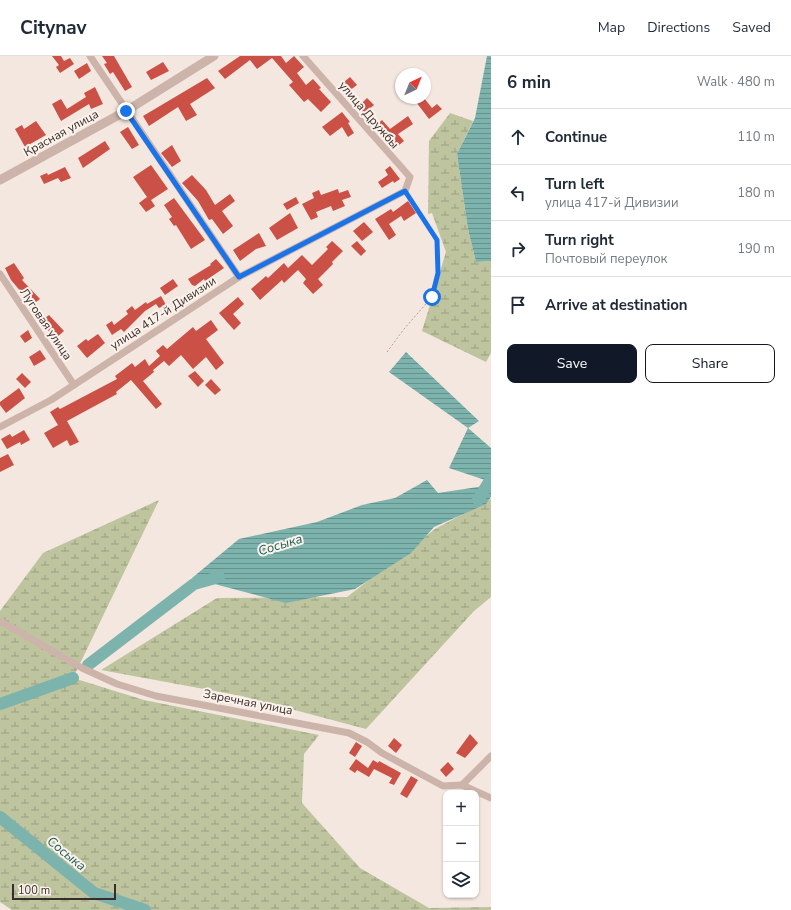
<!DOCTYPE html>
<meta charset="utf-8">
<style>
body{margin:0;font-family:"Nunito Sans",sans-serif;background:#f2f2f3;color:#1f2937}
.controls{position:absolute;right:12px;bottom:12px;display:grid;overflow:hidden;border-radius:8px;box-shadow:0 1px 3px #0004}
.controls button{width:36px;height:36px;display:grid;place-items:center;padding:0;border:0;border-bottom:1px solid #e0e1e3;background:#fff;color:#1f2937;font:20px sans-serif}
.compass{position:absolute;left:395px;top:12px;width:36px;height:36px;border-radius:50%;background:#fff;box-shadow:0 1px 3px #0004;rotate:43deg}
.scale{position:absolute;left:12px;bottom:10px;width:104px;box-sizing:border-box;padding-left:4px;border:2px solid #3a2c2a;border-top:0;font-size:11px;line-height:14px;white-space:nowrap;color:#3a2c2a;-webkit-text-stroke:3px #fbf2ec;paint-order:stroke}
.stop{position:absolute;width:12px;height:12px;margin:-9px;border:3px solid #1a73e8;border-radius:50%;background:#fff}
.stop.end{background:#1a73e8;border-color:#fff;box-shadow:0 1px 4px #0008}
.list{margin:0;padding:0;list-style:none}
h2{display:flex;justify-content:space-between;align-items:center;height:52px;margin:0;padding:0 16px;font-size:17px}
h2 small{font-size:13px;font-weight:400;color:#747a83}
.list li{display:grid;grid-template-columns:26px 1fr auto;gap:12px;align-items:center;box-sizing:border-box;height:56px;padding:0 16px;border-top:1px solid #e0e1e3}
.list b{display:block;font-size:15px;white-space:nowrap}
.list p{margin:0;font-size:13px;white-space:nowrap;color:#747a83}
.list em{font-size:13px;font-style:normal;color:#747a83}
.actions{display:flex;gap:8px;padding:12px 16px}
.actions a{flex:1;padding:9px 0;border:1px solid #111827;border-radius:8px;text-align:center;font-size:14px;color:#111827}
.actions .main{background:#111827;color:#fff}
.icon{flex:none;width:22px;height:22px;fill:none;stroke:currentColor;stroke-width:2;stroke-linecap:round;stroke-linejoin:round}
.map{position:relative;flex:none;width:491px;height:854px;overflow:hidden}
header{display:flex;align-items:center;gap:24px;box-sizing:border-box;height:56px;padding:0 20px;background:#fff;border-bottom:1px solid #e0e1e3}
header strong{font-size:19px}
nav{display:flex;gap:22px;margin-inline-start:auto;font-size:14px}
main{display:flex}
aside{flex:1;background:#fff}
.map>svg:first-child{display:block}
.wetland{fill:url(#wetland-marsh)}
.water{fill:url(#water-rules)}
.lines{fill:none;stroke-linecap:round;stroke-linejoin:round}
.river{stroke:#7cb3ac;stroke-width:12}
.building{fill:#cb5146}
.path{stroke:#b99e94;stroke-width:1;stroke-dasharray:2 2;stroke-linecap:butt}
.minor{stroke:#cdb4aa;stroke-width:7}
.tertiary{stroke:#cdb4aa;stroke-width:9}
.route{stroke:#1a73e8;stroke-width:5}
.labels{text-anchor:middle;stroke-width:4;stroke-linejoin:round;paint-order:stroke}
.street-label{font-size:12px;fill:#3a2c2a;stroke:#fbf2ec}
.water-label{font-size:13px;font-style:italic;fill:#1d5e58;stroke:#fbf2ec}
</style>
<header>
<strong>Citynav</strong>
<nav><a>Map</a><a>Directions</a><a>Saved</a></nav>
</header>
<main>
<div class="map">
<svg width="491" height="854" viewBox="0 0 491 854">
<defs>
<pattern id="wetland-marsh" width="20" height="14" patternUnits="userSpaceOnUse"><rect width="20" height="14" fill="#bdc49e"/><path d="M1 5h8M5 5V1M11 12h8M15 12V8" fill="none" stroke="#9b9f81"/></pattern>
<pattern id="water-rules" width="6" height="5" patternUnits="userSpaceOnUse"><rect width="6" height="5" fill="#7cb3ac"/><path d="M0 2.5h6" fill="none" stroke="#67928c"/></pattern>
</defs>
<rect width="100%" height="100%" fill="#f4e7df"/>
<g class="wetland">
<path d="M450,57l23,8 -16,33 11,75 8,33 15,-1v92l-5,9 -64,-31 24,-79 -14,-39 -4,1 1,-73z"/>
<path d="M491,443v98l-17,14 -108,118 -124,-33 -141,-26 116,-72 130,-1 88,-68z"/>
<path d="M159,444l-86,178 71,22 175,35 -15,19 -2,49 58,65 69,40 62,-1v3h-479l-12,-8v-291l43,-58z"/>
</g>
<g class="water">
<path d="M487,0h4v205l-15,1 -8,-33 -11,-75 18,-36z"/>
<path d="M406,296l73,69 -11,7 23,20v34l-42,-14 19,-40 -79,-56z"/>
<path d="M427,424l11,13 53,-8v12l-5,7 -52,23 -23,26 -56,36 -69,14 -94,-25 47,-39 78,-17 45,-17 33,-7z"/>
</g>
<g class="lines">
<g class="river">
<path d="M478,444l13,-21"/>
<path d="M88,609l106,-81 25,-7"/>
<path d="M0,648l73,-26"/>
<path d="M0,761l94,76 51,17"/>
</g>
</g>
<g class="building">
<path d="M52,0h9l3,5 6,-3 4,6 -14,9 -4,-6 3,-2z"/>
<path d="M102,0h12l18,31 -7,4 -12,-19 -3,2 -6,-10 3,-1z"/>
<path d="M240,0h41l5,7 8,-7 10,11 -7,6 9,12 7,-6 8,9 -2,1 12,13 -10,10 -13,-13 -4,3 -15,-17 4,-3 -21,-24 -15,11 -7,-9 -25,19 -7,-8z"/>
<path d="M163,6l6,9 -18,9 -5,-8z"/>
<path d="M87,7l4,8 -12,8 -5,-8z"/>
<path d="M350,21l7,8 -12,9 -7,-7z"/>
<path d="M207,22l8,10 -25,16 7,11 -11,6 -8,-14 -29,19 -6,-10z"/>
<path d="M95,31l8,17 -12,5 -2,-5 -28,17 -9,-17 9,-5 6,10 19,-12 -2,-4z"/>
<path d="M367,42l7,7 -10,9 -6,-7z"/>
<path d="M413,42h11l8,10 5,-4 5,5 -13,10z"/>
<path d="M342,56l8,10 -2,1 6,10 -6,4 -6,-10 -12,9 -8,-9z"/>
<path d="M408,60l5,8 -15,10 6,7 -11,9 -19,-23 8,-7 8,9z"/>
<path d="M36,65l10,14 -21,12 -10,-18 7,-4 2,4z"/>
<path d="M128,71l11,18 -7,4 -12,-17z"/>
<path d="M105,85l5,8 -27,19 -5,-10z"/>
<path d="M172,89l9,16 -9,6 -11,-14z"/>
<path d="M151,109l17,24 -17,11 4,6 -9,6 -7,-9 8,-6 -14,-20z"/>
<path d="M390,110l10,13 -6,4 -1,-2 -11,7 -4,-6 10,-7 -3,-5z"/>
<path d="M65,111l6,11 -10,4 -3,-4 -14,6 -4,-8 7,-3 1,2z"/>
<path d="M192,119l14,15 9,15 15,-11 5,7 -13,10 11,15 -10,8 -11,-15 -3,1 -11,-19 -16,-18z"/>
<path d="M338,133l1,4 9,-3 3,7 -9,3 3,6 -12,5 -2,-5 -15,6 2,5 -7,3 -9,-16 12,-6 -2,-5 7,-3 2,5z"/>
<path d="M296,141l3,6 -12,7 -4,-6z"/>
<path d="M174,142l31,42 -14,9 -15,-24 -2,1 -5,-7 3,-2 -8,-12z"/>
<path d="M408,145l8,12 -12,8 -3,-5 -12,8 7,11 -7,5 -14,-21 16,-10 2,3z"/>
<path d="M290,157l8,15 -21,12 -8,-12z"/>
<path d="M364,166l9,10 -11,9 -9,-10z"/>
<path d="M259,177l7,13 -10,3 -16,12 -7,-11z"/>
<path d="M332,185l11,10 -11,11 1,2 -15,15 5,6 -10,9 -10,-11 3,-4 -8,-9 -14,13 -2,-3 -22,20 -9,-11 15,-13 2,2 16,-15 4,5 14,-13 10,10 16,-16 -2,-2z"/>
<path d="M357,185l9,10 -5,5 -10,-10z"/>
<path d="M216,203l8,9 -19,13 -1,-2 -9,7 -3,-1 -4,-6 23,-14 -1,-1z"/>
<path d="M14,207l10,15 -2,2 18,19 -8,6 -21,-25 -6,-12z"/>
<path d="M173,223l5,7 -13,9 -5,-7z"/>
<path d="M161,240l5,9 -7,3 -3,-4 -11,7 -21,21 -3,-3 -9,6 -6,-10 6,-4 2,4 14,-11 -2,-3 6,-5 3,4 11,-8 1,2z"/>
<path d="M238,241l6,7 -11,10 8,9 -7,7 -15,-17z"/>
<path d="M49,259l15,16 -9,8 -14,-18z"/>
<path d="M211,264l7,10 -12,9 18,24 -8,7 -10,-13 -13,12 -12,-14 -12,11 -5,-5 -11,9 1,2 -11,9 19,23 -6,5 -25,-29 -15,12 1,2 -50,27 12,21 -9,4 -3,-6 -14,8 -9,-15 14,-8 -8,-13 8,-5 2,2 57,-30 -2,-3 17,-13 3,4 10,-8 4,7 11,-10 -4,-5 7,-6 4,4 26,-22 3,4z"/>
<path d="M28,274l4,8 -7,5 -5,-7z"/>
<path d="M98,278l7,9 -18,15 -10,-12 9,-7 2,2z"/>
<path d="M40,294l6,9 -12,7 -5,-9z"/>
<path d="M195,315l9,10 -6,6 -10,-11z"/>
<path d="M22,317l9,9 -6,6 -9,-9z"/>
<path d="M211,323l10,11 -6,5 -10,-10z"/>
<path d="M19,332l6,10 -19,15 -6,-8v-3z"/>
<path d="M24,374l6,10 -9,5 -1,-3 -13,7 -6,-10 9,-5 2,3z"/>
<path d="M8,398l6,11 -14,7v-14z"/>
<path d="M470,678l8,9 -13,15 -9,-5z"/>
<path d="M394,682l8,7 -6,8 -8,-7z"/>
<path d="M356,686l6,4 -7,11 -6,-4z"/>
<path d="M356,703l12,9 5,-8 5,3 1,-2 22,12 -7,12 -5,-2 3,-5 -18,-9 -5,8 -12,-7 -2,3 -6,-4z"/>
<path d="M448,706l6,7 -8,8 -6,-7z"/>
<path d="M411,720l7,4 -11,18 -7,-4z"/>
</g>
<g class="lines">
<path class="path" d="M387,296l17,-23 28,-32 6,-24 -1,-33 -28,-44"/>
<g class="minor">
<path d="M90,0l149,221"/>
<path d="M0,218l74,111"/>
<path d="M0,371l51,-27 188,-123 166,-86 5,-14 -107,-121"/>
<path d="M0,565l82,47 35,16 39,12 193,37 18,9 15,11 61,33 19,-1 29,13"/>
<path d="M462,729l29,-29"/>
</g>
<path class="tertiary" d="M0,124l126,-69 88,-55"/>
</g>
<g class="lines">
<path class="route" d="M126,55l113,166 166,-86 32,49 1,33 -6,24"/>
</g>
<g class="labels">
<g class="street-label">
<text transform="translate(369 59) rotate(49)" y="4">улица Дружбы</text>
<text transform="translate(61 77) rotate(-29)" y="4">Красная улица</text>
<text transform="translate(163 257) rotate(-33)" y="4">улица 417-й Дивизии</text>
<text transform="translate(46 268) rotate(56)" y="4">Луговая улица</text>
<text transform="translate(248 646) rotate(11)" y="4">Заречная улица</text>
</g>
<g class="water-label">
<text transform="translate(280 488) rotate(-17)" y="5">Сосыка</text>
<text transform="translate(67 797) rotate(39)" y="5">Сосыка</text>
</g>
</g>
</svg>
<div class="controls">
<button>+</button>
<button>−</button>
<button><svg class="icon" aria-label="layers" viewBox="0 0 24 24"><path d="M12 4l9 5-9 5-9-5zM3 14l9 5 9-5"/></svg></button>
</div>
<svg class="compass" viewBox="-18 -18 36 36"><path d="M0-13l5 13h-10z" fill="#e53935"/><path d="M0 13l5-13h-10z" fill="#747a83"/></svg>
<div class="scale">100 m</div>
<div class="stop" style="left:432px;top:241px"></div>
<div class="stop end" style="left:126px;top:55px"></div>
</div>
<aside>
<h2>6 min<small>Walk · 480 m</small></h2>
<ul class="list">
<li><svg class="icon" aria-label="ahead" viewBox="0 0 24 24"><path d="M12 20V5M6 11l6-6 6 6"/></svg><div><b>Continue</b></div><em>110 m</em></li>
<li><svg class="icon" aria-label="left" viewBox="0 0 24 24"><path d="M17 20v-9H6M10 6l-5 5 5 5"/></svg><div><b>Turn left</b><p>улица 417-й Дивизии</p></div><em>180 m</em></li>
<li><svg class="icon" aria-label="right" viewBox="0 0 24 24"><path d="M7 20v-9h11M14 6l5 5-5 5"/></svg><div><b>Turn right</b><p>Почтовый переулок</p></div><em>190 m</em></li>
<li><svg class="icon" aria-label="arrive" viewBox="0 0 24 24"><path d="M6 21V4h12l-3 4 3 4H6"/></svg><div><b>Arrive at destination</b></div></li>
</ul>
<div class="actions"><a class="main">Save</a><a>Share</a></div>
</aside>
</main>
